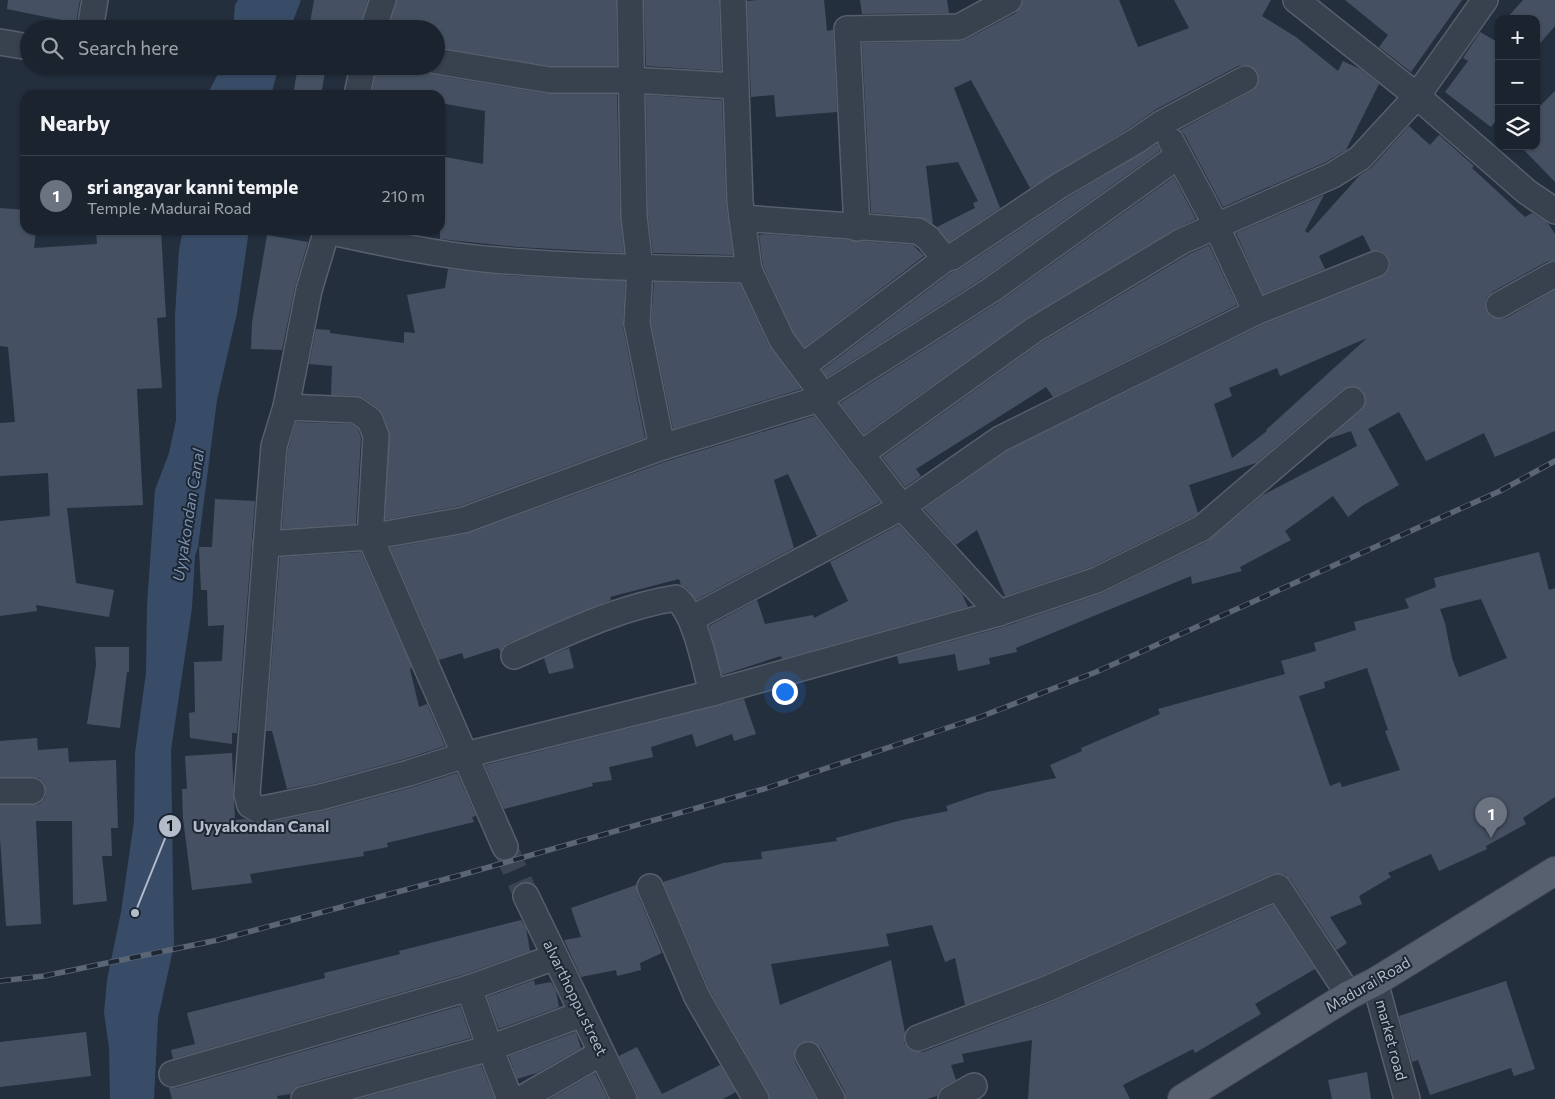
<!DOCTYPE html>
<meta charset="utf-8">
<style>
body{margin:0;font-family:Commissioner,sans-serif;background:#282f3a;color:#f1f3f6}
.controls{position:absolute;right:15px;top:15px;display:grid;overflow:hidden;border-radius:10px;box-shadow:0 1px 4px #0004}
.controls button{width:45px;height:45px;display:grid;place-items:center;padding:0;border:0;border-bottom:1px solid #39404a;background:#1b232e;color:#f1f3f6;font:25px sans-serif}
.you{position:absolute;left:784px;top:691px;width:18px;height:18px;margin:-12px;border:4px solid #fff;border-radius:50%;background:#1a73e8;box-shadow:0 0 0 8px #1a73e833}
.badge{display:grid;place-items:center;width:32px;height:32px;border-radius:50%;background:#8ab4f8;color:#fff;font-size:16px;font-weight:700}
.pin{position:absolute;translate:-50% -41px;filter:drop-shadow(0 1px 2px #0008)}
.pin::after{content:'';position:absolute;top:26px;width:18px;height:15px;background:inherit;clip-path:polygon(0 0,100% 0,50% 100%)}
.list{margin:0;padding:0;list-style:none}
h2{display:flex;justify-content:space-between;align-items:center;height:65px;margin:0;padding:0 20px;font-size:21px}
h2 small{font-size:16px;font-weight:400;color:#a0a4aa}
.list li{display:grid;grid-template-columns:32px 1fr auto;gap:15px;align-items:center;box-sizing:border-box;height:80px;padding:0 20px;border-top:1px solid #39404a}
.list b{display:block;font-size:19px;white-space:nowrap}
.list p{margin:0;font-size:16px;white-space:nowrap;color:#a0a4aa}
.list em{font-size:16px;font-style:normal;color:#a0a4aa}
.icon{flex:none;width:28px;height:28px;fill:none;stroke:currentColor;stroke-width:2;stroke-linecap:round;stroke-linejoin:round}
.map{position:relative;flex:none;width:1555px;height:1099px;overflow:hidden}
.search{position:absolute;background:#1b232e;box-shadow:0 1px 4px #0004;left:20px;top:20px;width:425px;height:55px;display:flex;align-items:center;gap:12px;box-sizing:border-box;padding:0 18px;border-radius:28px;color:#a0a4aa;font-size:19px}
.panel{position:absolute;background:#1b232e;box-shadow:0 1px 4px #0004;left:20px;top:90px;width:425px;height:145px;border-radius:15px}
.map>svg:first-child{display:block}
.water{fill:#394c67}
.building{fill:#455162;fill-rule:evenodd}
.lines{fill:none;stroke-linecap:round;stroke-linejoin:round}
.minor-tunnel{stroke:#3a4453;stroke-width:25;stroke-dasharray:25 12;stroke-linecap:butt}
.minor-casing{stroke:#565f6c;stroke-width:28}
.major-casing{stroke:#414a57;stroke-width:30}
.minor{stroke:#38414e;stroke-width:25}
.major{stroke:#56606e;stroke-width:28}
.rail-casing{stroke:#5a6575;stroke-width:5.5}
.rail{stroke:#1d2633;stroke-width:4;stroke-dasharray:11;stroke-linecap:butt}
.labels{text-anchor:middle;stroke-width:4;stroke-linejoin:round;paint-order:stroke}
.street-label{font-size:15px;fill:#b4bcc9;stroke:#1d2633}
.water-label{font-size:16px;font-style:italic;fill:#7c92b1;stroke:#1d2633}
.leader{fill:none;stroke:#b4bcc9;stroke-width:2}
.callout-dot{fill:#b4bcc9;stroke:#1d2633;stroke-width:2}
.mark-label{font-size:15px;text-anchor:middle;font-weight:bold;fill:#111}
.callout-label{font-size:16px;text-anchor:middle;font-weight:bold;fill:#b4bcc9;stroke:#1d2633;stroke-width:4;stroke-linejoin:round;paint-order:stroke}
</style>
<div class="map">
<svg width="1555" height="1099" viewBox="0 0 1555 1099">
<rect width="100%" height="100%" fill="#242f3e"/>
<g class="water">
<path d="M238,0h63l-11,29h-57l2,-24z"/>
<path d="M222,66h57l-8,29h-64z"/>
<path d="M183,230h66l-12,83 -20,87 -19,147 -3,9 -3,52 -21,142 3,195 -16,73 -4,81h-44l-1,-52 -5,-34 3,-33 14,-68 13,-91 1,-68 11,-80 1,-68 8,-115 14,-37 7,-33 -1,-104 4,-66z"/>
</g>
<g class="building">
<path d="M8,0h72l-4,23 -69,-14z"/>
<path d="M314,0h54l-9,29h-50z"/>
<path d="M397,0h219l1,66h-66l-115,-19v-18h-48z"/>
<path d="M644,0h75l2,71 -75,-5z"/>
<path d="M758,0h66l3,31 6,-1 4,82 -61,5 -2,-22 -23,2 -4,-96z"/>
<path d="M860,0h87l2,13 -87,1z"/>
<path d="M1023,0h96l19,47 51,-19 -15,-28h97l-9,16 34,21 42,34 5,-10 17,8 19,15 -33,66 -20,12 -103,45 -39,-73 -4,-4 72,-39 5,-5 2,-7 -2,-7 -5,-5 -7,-2 -7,1 -83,44 -27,19 -98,59 -59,-108 -17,8 46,120 -51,34 -12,-15 38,-19 -2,-5 5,-2 -20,-39 -32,4 7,58 -14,-7 -48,-4 -9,-170 97,-2 6,-1 51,-27 5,-6z"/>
<path d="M1345,0h117l-51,72 -32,-25 9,-12z"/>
<path d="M1523,0h32v26l-19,22v-29h-30z"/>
<path d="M1480,32l19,11v74l-8,10 -46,-35 23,-31 -5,-3z"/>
<path d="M298,66h28l-5,29h-28z"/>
<path d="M377,66h46l4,6 7,3 114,19h69l3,122 4,37 -106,-6 -78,-8v-83l43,8 2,-53 -45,-8v-8h-48l-20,-3z"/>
<path d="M1555,91v91l-35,-36h16v-36z"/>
<path d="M646,95l76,5 4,103 7,52 -80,-2 -5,-38z"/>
<path d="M1409,126l21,19 9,-10 35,31 -2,2 53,49 7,-4 16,10 7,11v26l-7,1 -56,31 -6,6 -1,7 2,7 4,5 8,2 7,-1 49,-28v141l-60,26 -11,-24 -58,28 -27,-49 -31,17 31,56 -37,21 -14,11 -15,-21 -48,35 6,9 -51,27 2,4 -50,13 -1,-8 -175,72 1,4 -28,6 1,6 -32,7 -3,-17 -56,10 -2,-8 106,-29 100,-34 105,-52 55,-46 94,-49 -6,-15 -23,8 33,-28 4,-6 1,-7 -3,-7 -6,-4 -7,-1 -7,3 -87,74 -67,22 9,28 -4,3 -103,51 -86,29 -28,-66 -21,15 -32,-36 83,-58 255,-126 119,-48 6,-4 3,-6 -1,-9 -4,-5 -6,-3 -8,1 -8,-16 -44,21 6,13 -62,25 -27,-61 88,-38 -19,36 3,2 51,-57 12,-8zM1367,338l-101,92 1,1 -35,27 -18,-54 18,-8 -3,-8 48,-20 3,8z"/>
<path d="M1157,144l3,7 -177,127 -156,99 -5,-7 130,-98 8,-3 107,-71z"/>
<path d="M1174,177l22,42 -21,10 -148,89 -163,116 -24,-31 159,-101z"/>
<path d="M0,208l25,2v20h11l-2,18 63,-4 -1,-14h65l5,87 -9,1 5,70 -25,1 6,116 -76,3 9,75 38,7 -5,27 -73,-12 1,6 -37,5v-95l50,-5 -2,-43 -48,3v-53l15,-1 -7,-75 -8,-1z"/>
<path d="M764,234l86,6 7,2 4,-1 52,4 11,11 -119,91 -11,-14 -31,-67 -4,-31z"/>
<path d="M267,235l41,7 -13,45 -13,63 -31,-1 1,-27z"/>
<path d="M1209,245l28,60 -184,92 -7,-10 -130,82 5,7 -16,11 -23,-30 160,-115 147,-88z"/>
<path d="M448,269l68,7 109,5 -2,46 22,111 -185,68 -75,14 4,-89 -6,-16 -4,-6 -15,-11 -7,-2 -26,-1 1,-29 -23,-2 7,-35 14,1v3l74,10v-11l11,1 -8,-38 38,-7z"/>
<path d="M654,282l86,2 29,62 32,43 -128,40 -22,-106z"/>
<path d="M814,416l66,86 -63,34 -29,-62 -14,6 20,68 -98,52 -9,-12 -6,-3 -2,-6 -69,18 1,3 -103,43 -5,4 -2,5 -3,-4 -34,11 -2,-6 -23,7 -49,-112 79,-15 198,-72z"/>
<path d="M296,422l55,2 7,5 3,9 -5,86 -74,5 6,-80z"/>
<path d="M215,499l40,2 -18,232h-5v11l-42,-6 -1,-25 6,-1 -1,-50 28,-1 2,-36 -16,1 -1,-36h-6l-2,-43h13z"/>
<path d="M899,525l63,69 6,13 -186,52 -1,-3 -59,19 -13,-49 48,-26 8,24 48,-9 1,3 34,-17 -18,-39z"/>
<path d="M361,552l51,116 -2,1 9,38 8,-3 18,42 -40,13 -87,24 -31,6 -15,-58h-6l14,-174z"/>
<path d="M1539,552l10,38 6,-2v209l-32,21 3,6 -40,22 1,3 -48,22 -8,-17 -43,19 3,4 -32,19 3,8 -32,13 17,26 -10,7 -47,-71 -5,-5 -7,-1 -6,1 -228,101 -79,30 -10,-47 -10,4 -13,-37 -46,9 3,12 -118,18 9,41 111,-45 14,73 -1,10 5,6 7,3h7l132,-51 218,-96 42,64 -60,35 6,10 -66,39 -2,-4 -70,36 7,14h-102l4,-59 -70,14 2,8 -13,3 5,15 -12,7 -5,4 -2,5 -10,3h-81l-1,-7 -24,-44 -6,-5 -7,-2 -7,2 -5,4 -2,8 1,7 21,37h-46l-2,-7 -58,-101 -47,-109 60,-19 39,-4 -1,-7 76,-11 -1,-3 66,-18 46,-9 -2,-5 41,-14 69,-14 -6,-13 32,-14 -1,-3 79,-34 -2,-5 127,-35 -4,-13 35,-10 -2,-8 42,-13 -2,-8 55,-14 -4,-9 31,-12 -2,-9zM1481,599l26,59 -48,19 -7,-19 -7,-35 -5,-14zM1367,668l21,62 -3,1 15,39 -58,17 -2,-5 -10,4 -31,-90 26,-8 -1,-6z"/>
<path d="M95,647h34v25h-2l-7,56 -33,-4 9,-58z"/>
<path d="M569,648l5,20 -25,6 -5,-16z"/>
<path d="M744,699l12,35 -22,7 -2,-7 -36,13 -4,-13 -41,13 2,10 -44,10 3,13 -20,3 1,3 -89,23 -19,-44z"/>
<path d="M37,738l1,12 30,-2 1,14 47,-2 2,68h-7l1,28h-10l5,45 -34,4 -1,-84h-36l5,103 -35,2 -6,-88v-33h32l7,-1 6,-6 1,-7 -2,-8 -5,-5 -7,-1h-32v-36z"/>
<path d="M232,753l3,67 10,-1 6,3 10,2 63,-13 89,-24 44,-14 19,43 -4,1 2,5 -87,21 1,4 -25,5 1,4 -114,18 2,9 -60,7 -9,-72 -1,-29h5l-2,-33z"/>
<path d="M636,885l1,8 25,60 -22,10 1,7 -24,6 -1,-6 -35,7 -17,-37 17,-3 -10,-29z"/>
<path d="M521,920l5,8 4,23 -65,23 -292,85 -2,-9 24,-6 -8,-31 138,-35 -1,-5 76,-19 -1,-3z"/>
<path d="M534,980l1,5 16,-3 5,9 3,16 -60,22 -12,-32z"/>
<path d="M1506,981l29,88 -21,7 -3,-8 -81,27 -12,-35 -6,2 -13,-46z"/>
<path d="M460,1006l11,32 -171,47 -6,4 -3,5 -14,2 1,3h-106l-3,-11h7z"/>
<path d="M86,1032l5,44 -91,11v-45z"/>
<path d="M576,1032l5,16 -44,25 -20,6 -8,-23z"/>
<path d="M637,1047l25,47 58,-29 16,27 -13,7h-85l-1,-6 -18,-37z"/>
<path d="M481,1065l14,34h-137z"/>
<path d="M1367,1072l4,27h-39l-4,-19z"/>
<path d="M595,1073l13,26h-58z"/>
</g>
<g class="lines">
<path class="minor-tunnel" d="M505,847l21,49"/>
<defs>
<g id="minor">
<path d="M630,0l4,216 6,51 -3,57 25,123"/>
<path d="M733,0l7,202 9,68 33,70 33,44 4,15 83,108 97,106"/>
<path d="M1296,0l121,96 110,96 28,19"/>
<path d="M90,29l5,-29"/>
<path d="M373,29l10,-29"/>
<path d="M0,42l29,5"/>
<path d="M436,61l114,19h81l104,6"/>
<path d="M357,95l6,-29"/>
<path d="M1171,141l45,84 40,87"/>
<path d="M742,218l176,13 10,7 17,21 7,-2 107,-71 77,-45 26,-18 83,-44"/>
<path d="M857,228l-10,-199 112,-2 50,-27"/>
<path d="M327,230l-18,60 -23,117 -12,39 -27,348 3,11 8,5 63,-13 88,-24 56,-18 247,-62 287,-80 98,-33 105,-52 150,-128"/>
<path d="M327,231c52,11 104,23 157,28 88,8 177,9 265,11"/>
<path d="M1499,305l56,-31"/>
<path d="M803,366l142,-107"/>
<path d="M861,454l173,-124 148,-89 151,-66 27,-17 57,-62 68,-96"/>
<path d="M266,544l104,-7 6,-101 -6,-16 -14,-10 -70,-3"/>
<path d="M691,619l211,-112 98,-68 256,-127 120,-48"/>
<path d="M514,656c53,-23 105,-49 162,-58 20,16 29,69 36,95"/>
<path d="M0,791h32"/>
<path d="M505,847l-135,-310 94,-17 198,-73 157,-48 172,-109 187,-134"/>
<path d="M650,887l47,110 59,102"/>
<path d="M526,896l98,203"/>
<path d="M1375,982l32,117"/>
<path d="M469,988l21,60 20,51"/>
<path d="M918,1038l131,-50 229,-101 71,108"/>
<path d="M808,1055l24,44"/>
<path d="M172,1074l297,-86 86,-31"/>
<path d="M304,1099l186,-51 92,-34"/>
<path d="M521,1099l80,-46"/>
<path d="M951,1099l23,-13"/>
</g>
<path id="major" d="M1182,1099l167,-104 26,-13 180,-111"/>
</defs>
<use href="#minor" class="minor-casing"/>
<use href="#major" class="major-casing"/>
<use href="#minor" class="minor"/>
<use href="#major" class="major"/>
<defs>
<path id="rail" d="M0,981l44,-5 174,-36 243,-65 303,-86 216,-72 116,-45 404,-181 55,-30"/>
</defs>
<use href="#rail" class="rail-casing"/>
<use href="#rail" class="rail"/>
</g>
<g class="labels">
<g class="street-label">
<text transform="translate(1368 985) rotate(-30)" y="5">Madurai Road</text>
<text transform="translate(575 998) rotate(64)" y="5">alvarthoppu street</text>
<text transform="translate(1391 1040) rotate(75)" y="5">market road</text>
</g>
<g class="water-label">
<text transform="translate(188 515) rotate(-81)" y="6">Uyyakondan Canal</text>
</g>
</g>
<path class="leader" d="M135 913L170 826"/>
<g class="callout-dot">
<circle cx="135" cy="913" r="5"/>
<circle cx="170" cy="826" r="12"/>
</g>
<g class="mark-label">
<text x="170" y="831">1</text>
</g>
<g class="callout-label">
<text x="261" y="832">Uyyakondan Canal</text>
</g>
</svg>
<div class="controls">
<button>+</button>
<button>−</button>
<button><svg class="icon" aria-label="layers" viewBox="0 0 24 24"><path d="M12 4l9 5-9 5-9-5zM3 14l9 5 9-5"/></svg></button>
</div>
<div class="you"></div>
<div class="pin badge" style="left:1491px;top:838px;background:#6b7280">1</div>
<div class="search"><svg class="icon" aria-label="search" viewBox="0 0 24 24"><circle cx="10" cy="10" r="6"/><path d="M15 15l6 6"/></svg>Search here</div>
<section class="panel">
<h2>Nearby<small></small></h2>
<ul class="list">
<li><span class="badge" style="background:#6b7280">1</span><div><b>sri angayar kanni temple</b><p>Temple · Madurai Road</p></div><em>210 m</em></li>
</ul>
</section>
</div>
